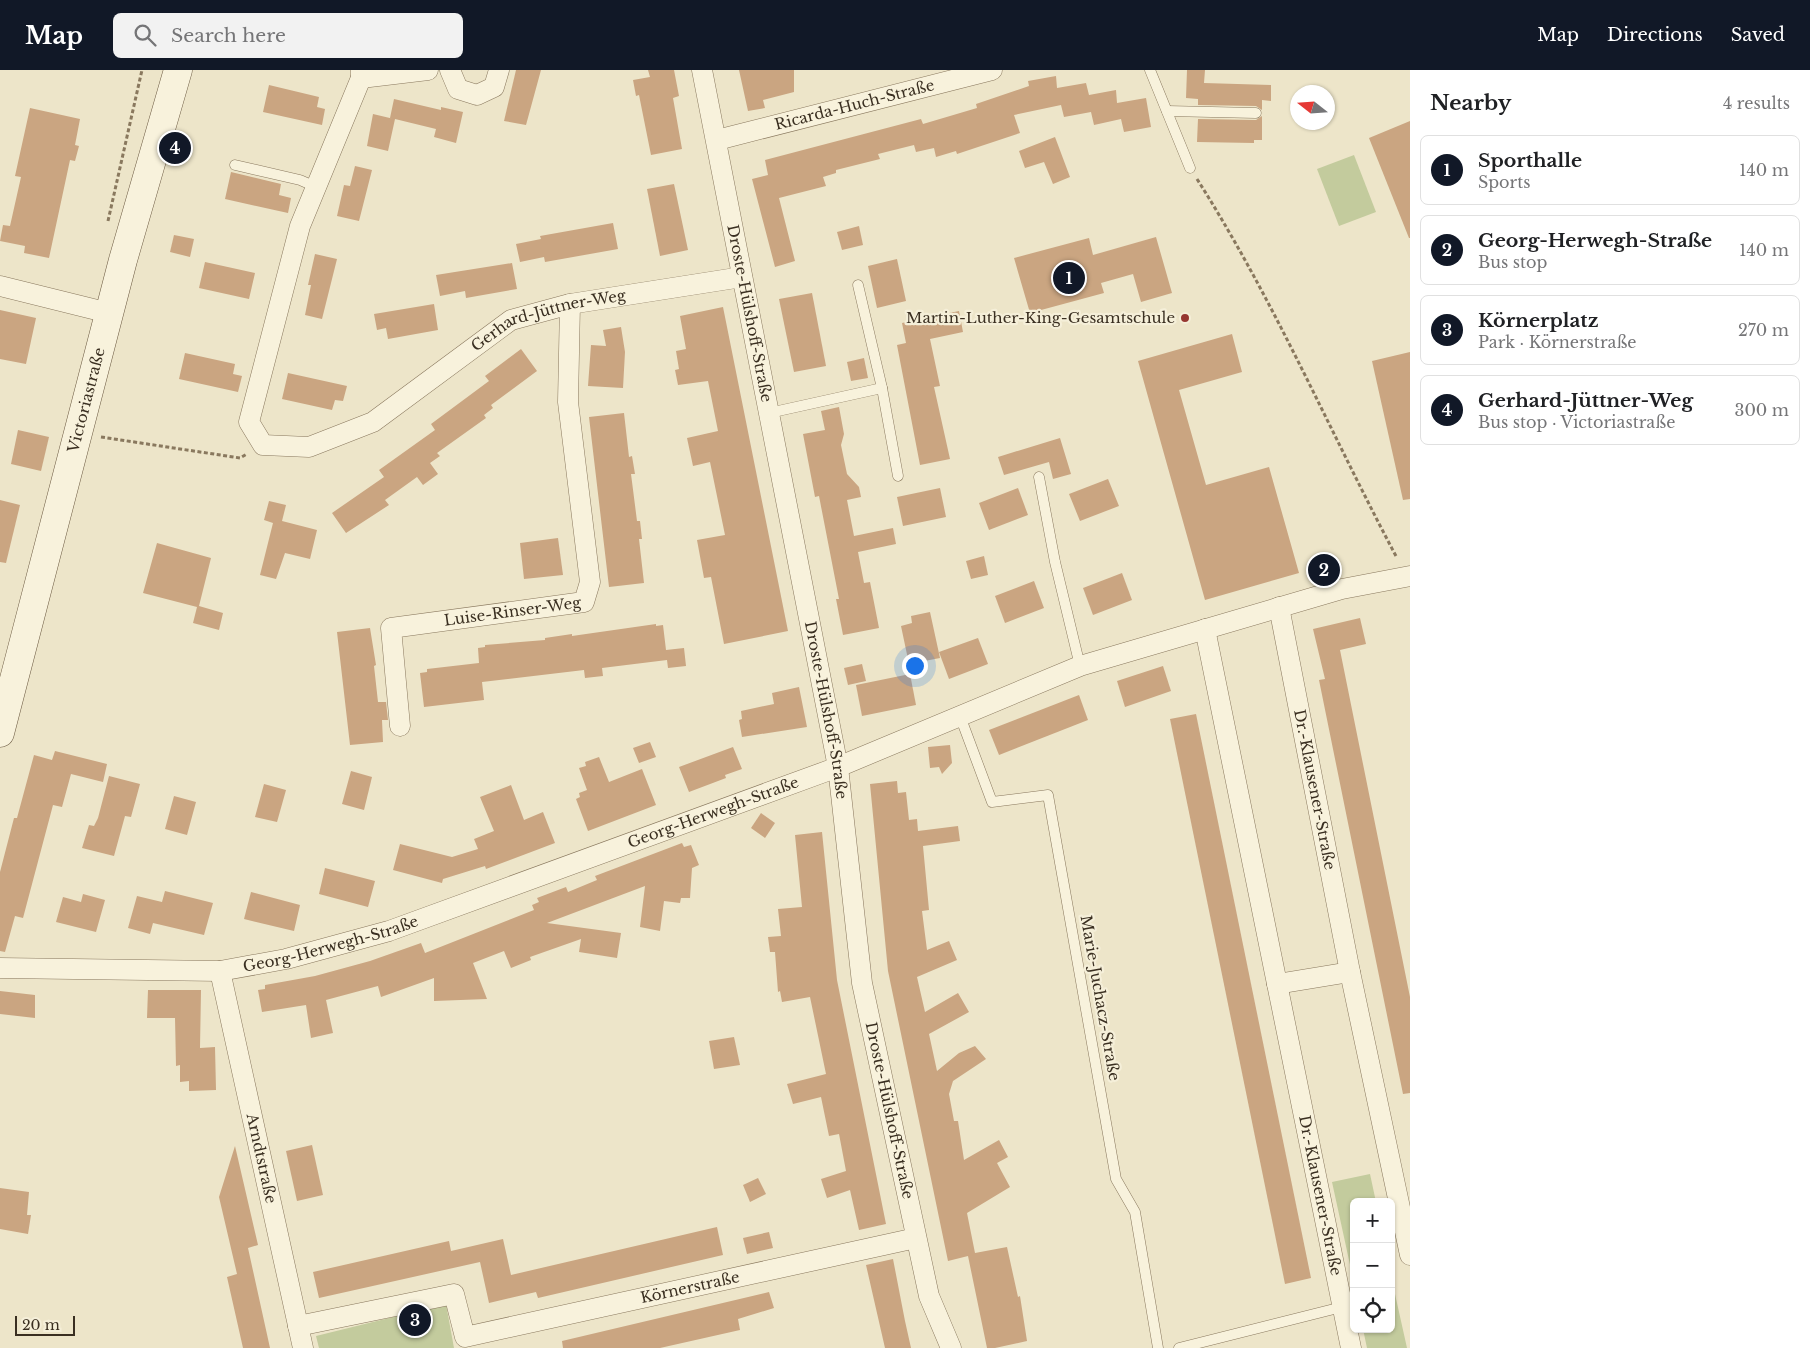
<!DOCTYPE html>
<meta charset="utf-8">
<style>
body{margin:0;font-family:"Libre Baskerville",serif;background:#f2f2f2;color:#202124}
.controls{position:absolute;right:15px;bottom:15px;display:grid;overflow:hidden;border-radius:8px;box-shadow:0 1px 4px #0004}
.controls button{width:45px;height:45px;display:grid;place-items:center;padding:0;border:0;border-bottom:1px solid #e0e0e0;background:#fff;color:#202124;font:25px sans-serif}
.compass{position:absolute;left:1290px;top:15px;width:45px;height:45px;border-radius:50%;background:#fff;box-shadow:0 1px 4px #0004;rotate:287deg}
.scale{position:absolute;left:15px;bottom:12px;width:60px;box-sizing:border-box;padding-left:5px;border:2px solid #3a2f21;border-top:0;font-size:14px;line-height:18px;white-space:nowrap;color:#3a2f21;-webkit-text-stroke:4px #f5efd9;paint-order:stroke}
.you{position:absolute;left:914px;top:595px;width:18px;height:18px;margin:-12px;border:4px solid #fff;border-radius:50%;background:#1a73e8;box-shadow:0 0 0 8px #1a73e833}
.badge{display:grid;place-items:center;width:32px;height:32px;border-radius:50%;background:#111827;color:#fff;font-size:16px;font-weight:700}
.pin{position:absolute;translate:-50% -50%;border:2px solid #fff;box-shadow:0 1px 5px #0006}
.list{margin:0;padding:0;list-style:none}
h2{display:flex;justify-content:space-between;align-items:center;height:65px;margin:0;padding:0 20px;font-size:21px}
h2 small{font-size:16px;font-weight:400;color:#757577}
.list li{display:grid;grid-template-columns:32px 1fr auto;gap:15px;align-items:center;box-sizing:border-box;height:70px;margin:0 10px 10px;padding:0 10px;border:1px solid #e0e0e0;border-radius:8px}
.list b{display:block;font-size:19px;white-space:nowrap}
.list p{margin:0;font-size:16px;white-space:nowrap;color:#757577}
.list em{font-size:16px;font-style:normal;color:#757577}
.icon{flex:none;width:28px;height:28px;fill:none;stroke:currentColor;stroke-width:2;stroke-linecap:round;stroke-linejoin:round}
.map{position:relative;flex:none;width:1410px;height:1278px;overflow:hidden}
header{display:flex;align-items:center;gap:30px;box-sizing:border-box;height:70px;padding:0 25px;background:#111827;color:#fff}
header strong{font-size:24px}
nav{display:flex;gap:28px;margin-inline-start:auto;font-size:18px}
.search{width:350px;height:45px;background:#f2f2f2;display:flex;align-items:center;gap:12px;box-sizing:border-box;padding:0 18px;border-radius:8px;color:#757577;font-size:19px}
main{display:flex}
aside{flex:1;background:#fff}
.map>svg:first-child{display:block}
.green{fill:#c3cb9d}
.building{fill:#caa581}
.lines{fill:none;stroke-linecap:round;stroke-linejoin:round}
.lane-casing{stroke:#89785e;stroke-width:11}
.street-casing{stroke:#89785e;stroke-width:21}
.secondary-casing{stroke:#6b5941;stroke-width:29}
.path{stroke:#89785e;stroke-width:3;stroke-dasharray:4 2.5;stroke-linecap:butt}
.lane{stroke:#f8f2dc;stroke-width:10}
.street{stroke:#f8f2dc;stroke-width:20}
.secondary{stroke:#f8f2dc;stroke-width:28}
.poi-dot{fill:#963730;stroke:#f5efd9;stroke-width:2}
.labels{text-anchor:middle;stroke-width:4.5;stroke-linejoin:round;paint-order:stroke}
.street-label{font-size:15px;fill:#3a2f21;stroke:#f5efd9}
.poi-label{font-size:15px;fill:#3a2f21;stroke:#f5efd9;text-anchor:end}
</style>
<header>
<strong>Map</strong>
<div class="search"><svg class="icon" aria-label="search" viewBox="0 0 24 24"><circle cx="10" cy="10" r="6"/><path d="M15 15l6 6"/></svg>Search here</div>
<nav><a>Map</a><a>Directions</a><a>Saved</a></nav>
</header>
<main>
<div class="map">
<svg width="1410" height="1278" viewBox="0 0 1410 1278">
<rect width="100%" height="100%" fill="#ede5c9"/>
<g class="green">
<path d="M1354,85l22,57 -37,14 -22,-57z"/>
<path d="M1370,1104l6,28h-22v81l-22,-101z"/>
<path d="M1391,1206l16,72h-40l-4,-19h28z"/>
<path d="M446,1234l8,44h-135l-3,-12z"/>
</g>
<g class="building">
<path d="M516,0h25l-15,55 -22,-4z"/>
<path d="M648,0h26l5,26 -6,2 9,51 -31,6 -12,-60 -3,1 -3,-16 17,-3z"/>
<path d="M739,0h55v22l-31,8 2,8 -17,3z"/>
<path d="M1187,0h18l-1,13 67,2v16l-9,-1v10l-6,-4 -58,-1v-6l-12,-1z"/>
<path d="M1056,6l1,12 29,-5 3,12 27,-5 1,13 29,-5 5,29 -27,5 -3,-13 -27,6 -3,-13 -27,5 -3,-12 -47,10 6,18 -63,21 -1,-3 -20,6 -2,-9 -18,4 -2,-7 -36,9 2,5 -44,11v3l-13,4 3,9 -47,12 16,63 -20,6 -23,-88 16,-4 -3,-15 156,-41 2,5 54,-16 -1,-4 53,-18 -1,-5z"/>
<path d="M269,15l50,12 -2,10 8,2 -3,16 -59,-13z"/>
<path d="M394,29l47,11v-3l22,5 -7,31 -22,-6 2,-8 -41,-10 -7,32 -21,-5 6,-32 21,5 -4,-1z"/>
<path d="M30,38l50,11 -5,26 4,1 -4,15 -5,-1 -21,98 -25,-5 1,-7 -25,-5 3,-16 7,1 11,-49 -6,-1z"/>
<path d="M1262,46v24h-8v3l-57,-1 1,-23 58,1z"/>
<path d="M1410,51v117h-1l-40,-100z"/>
<path d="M1055,67l15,40 -17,7 -9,-22 -19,6 -6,-17z"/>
<path d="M355,96l17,4 -13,51 -22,-5 7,-31 6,1z"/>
<path d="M231,102l50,12 -2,11 12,3 -3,15 -63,-14z"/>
<path d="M674,114l14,66 -28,6 -13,-67z"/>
<path d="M613,153l5,26 -73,13 -1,-5 -24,5 -4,-18 25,-5 -1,-3z"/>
<path d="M859,156l4,19 -21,5 -5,-18z"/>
<path d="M174,165l20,4 -4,18 -20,-5z"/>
<path d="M1156,167l16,56 -31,9 -8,-28 -32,9 3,10 -74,20 -16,-55 75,-20 4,17z"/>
<path d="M315,184l22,5 -15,60 -17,-4 6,-30h-3z"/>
<path d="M897,189l9,42 -29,7 -9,-42z"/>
<path d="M205,192l50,11 -6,26 -50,-11z"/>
<path d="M512,193l5,26 -51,9 -1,-7 -25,5 -4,-21z"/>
<path d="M812,223l14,73 -32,6 -15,-73z"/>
<path d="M434,234l4,26 -50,9 -2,-11 -9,2 -3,-16z"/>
<path d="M723,237l65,324 -64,13 -13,-67 -7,1 -7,-38 28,-5 -15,-73 -17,4 -6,-28 31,-7 -10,-50 -30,4 -3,-15 4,-1 -3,-18 10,-2 -6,-33z"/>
<path d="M0,240l36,8 -10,46 -26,-5z"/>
<path d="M959,241l4,21 -33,7 10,47 -6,1 16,72 -30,6 -23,-120 9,-2 -4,-20z"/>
<path d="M621,257l4,25 -2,36 -35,-2 3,-41 15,1 -3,-16z"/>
<path d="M1232,264l10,38 -63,18 27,95 63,-18 30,106 -94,27 -67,-239z"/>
<path d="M521,279l16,22 -46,34 2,3 -9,7 2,3 -49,35 3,3 -10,7 8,11 -15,11 -6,-8 -32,23 4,5 -43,28 -14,-20 52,-36 -5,-7 56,-40 -4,-6 58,-43 -4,-5z"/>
<path d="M1410,282v147l-7,1 -31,-139z"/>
<path d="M185,283l50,11 -2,10 9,2 -4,16 -59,-13z"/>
<path d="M864,288l4,20 -17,3 -4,-19z"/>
<path d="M288,303l59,13 -4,15 -8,-1 -3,10 -50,-11z"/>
<path d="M839,337l5,27 -3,11 6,29 12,13 2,10 -14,3 7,36 39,-8 3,16 -38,8 6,31 6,-1 9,46 -36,7 -7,-36h3l-20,-103 -4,1 -12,-63 22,-4 -4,-19z"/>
<path d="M624,343l5,44 3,-1 3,18h-4l6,47h3l2,18h-3l5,44 -35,4 -20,-170z"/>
<path d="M18,360l31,7 -8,34 -30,-7z"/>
<path d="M1060,368l11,36 -18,5 -4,-17 -45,13 -6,-18z"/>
<path d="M1108,409l11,27 -39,15 -11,-27z"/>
<path d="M940,418l6,29 -43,9 -6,-29z"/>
<path d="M1018,418l10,27 -39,15 -10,-27z"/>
<path d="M0,430l20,5 -14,58 -6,-1z"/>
<path d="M269,431l17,4 -4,16 35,9 -7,29 -25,-6 -9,26 -16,-4 13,-52 -9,-3z"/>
<path d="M558,468l5,37 -39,4 -4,-36z"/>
<path d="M157,473l54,15 -12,48 24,7 -4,17 -26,-7 4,-16 -54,-14z"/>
<path d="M984,486l4,19 -17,4 -5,-18z"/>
<path d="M1122,503l10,27 -39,15 -10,-27z"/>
<path d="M1034,511l10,27 -39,15 -10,-27z"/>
<path d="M930,542l10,46 -31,6 -8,-38 11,-3 -1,-7z"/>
<path d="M1360,548l6,26 -26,6 70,347v96l-7,1 -84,-414 6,-1 -12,-50z"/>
<path d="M656,554v2l7,-1 3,25 18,-2 2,18 -18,2 -1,-8 -65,8 1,8 -18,2 -1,-8 -102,12 2,18 -60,7 -4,-34 7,-1v-3l52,-6 -1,-15 7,-1v-2l60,-5v-2l27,-4v2z"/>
<path d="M370,558l6,37 -2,1 4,36h8l2,18h-6l1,22 -33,3 -13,-113z"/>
<path d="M978,568l10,26 -39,15 -10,-27z"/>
<path d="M862,594l4,17 -18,4 -4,-17z"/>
<path d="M1163,596l8,25 -46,16 -8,-26z"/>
<path d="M910,604l6,31 -54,11 -6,-31z"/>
<path d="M799,617l8,40 -65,10 -3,-17 3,-1 -1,-8 33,-7 -2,-11z"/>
<path d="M1079,625l9,25 -89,35 -10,-25z"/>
<path d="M1196,644l115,564 -26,6 -115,-565z"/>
<path d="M650,672l6,15 -17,6 -6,-15z"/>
<path d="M950,675l2,18 -10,11 -3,-7 -9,1 -2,-21z"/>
<path d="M733,677l9,22 -17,6 1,3 -37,14 -10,-25z"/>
<path d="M55,681l52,13 -4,18 -32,-8 -9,33 -9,-2 -30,113 -8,-2 -10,36 -5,-1v-79l14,-54h3l17,-63 18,5z"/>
<path d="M599,687l10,25 33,-13 14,36 -68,26 -12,-32 4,-2 -1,-4 8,-3 -8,-22 7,-2 -1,-4z"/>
<path d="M351,701l21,6 -8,33 -22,-6z"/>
<path d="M109,706l31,8 -9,33 -6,-1 -11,40 -32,-8 7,-23 5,1 4,-8z"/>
<path d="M897,711l1,12 8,-1 3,28 8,-1 1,12 40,-5 2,15 -37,5 6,64 -7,1 5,39 22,-9 8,19 -40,17 8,35 33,-19 11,19 -40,22 8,37 22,-18 16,-7 11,13 -33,22 -4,13 5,27h4l6,39 35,-20 9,17 -11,6 13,24 -43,26 8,40 32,-6 11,50 2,-1 7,45 -32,7h-8l-19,-92 -20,5 -60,-290 -18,-187z"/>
<path d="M264,714l22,6 -9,32 -22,-5z"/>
<path d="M511,715l13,35 19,-8 12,31 -69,26 -1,-3 -42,13 -1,4 -49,-13 7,-26 52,13 26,-8 -4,-10 20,-8 -14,-34z"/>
<path d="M174,726l22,6 -9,33 -22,-6z"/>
<path d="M761,743l14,10 -10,15 -14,-10z"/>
<path d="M822,762l15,148 49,244 -27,6 -9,-40 -23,8 -6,-19 25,-8 -7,-37 -10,2 -8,-39 -28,7 -6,-20 39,-10 -16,-77 -28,5 -2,-11 -2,1 -3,-40h-5l-2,-15 13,-1 -3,-27 24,-2 -7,-72z"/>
<path d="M682,773l2,4 7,-2 8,20 -7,3 -2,30h-9l-1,5 -16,-2 -4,30 -20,-4 5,-41 -98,37 74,10 -4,25 -38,-6 2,-13 -51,18 1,3 -20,8 -7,-17 -31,12 14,36 -53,2v-23l-53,19 -3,-11 -52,14 7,33 -22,5 -5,-33 -44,7 -4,-22 7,-1v-4l50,-9 55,-15 51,-18 4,10 109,-43 -2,-5 7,-3 -2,-4 29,-11 2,5 29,-12 -2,-4z"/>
<path d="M325,798l50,13 -7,26 -49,-13z"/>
<path d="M165,821l48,12 -9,32 -51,-12 -3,11 -22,-6 9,-32 25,6z"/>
<path d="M251,822l49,13 -6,26 -50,-12z"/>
<path d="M83,824l22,6 -9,32 -40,-10 7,-25 18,5z"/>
<path d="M148,920h53l-1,58 15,-1 1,43 -27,1v-10l-9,1v-17l-4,1 -1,-48h-28z"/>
<path d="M0,921l35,4v23l-35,-4z"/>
<path d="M734,967l6,28 -26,4 -5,-28z"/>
<path d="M312,1075l11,50 -26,6 -11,-50z"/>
<path d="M235,1076l23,99 -10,3 22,100h-27l-16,-71 10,-3 -18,-77z"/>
<path d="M758,1108l8,16 -16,8 -7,-17z"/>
<path d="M0,1118l29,4 -2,23h4l-3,19 -28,-5z"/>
<path d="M717,1157l6,28 -185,43 -2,-6 -47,11 -9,-41 -161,36 -6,-26 136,-31 2,10 52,-12 8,36z"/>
<path d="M769,1162l4,16 -26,6 -4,-16z"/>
<path d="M893,1189l12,62 6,27h-26l-19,-83z"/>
<path d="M769,1222l5,16 -36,11 2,11 -80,18h-97l-1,-7z"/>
</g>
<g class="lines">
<defs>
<g id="lane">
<path d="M1150,0l40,98"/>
<path d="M1167,41l89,2"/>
<path d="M235,95l65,15 16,7"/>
<path d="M858,215l24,103 16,88"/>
<path d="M769,343l113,-25"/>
<path d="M1039,407l16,85 25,104"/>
<path d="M960,646l32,86 56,-7 68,384 19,33 23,136"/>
<path d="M1179,1278l163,-41"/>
</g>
<g id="street">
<path id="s1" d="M361,0v8l-61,148 -51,196 14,23 46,2 64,-25 138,-102 59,-16 172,-27"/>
<path d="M450,0l8,19 19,6 17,-8 5,-17"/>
<path id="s2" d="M702,0l136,697 24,216 67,313 22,52"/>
<path d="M361,8l67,-8"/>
<path id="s3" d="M717,70l275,-70"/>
<path d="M0,216l109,27"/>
<path id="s4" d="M1279,537l71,365 60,283"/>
<path id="s5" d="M1205,559l146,719"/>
<path id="s6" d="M400,656l-9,-98 193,-26 6,-20 -22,-180 2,-98"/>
<path id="s7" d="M0,898l220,3 66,-12 103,-28 449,-164 242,-101 262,-77 68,-13"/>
<path id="s8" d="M220,901l83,377"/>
<path d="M1277,914l73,-12"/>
<path id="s9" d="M298,1256l156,-32 11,43 451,-99"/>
</g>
<g id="secondary">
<path id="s10" d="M0,663l123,-473 55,-190"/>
</g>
</defs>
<use href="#lane" class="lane-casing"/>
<use href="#street" class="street-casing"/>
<use href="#secondary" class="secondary-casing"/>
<g class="path">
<path d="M1197,109c77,121 133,253 200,379"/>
<path d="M108,151l34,-151"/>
<path d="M101,367l139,21 7,-4"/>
</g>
<use href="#lane" class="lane"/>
<use href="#street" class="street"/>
<use href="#secondary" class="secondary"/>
</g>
<circle class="poi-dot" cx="1185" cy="248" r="5"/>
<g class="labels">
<g class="street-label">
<text dy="5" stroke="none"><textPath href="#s3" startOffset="142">Ricarda-Huch-Straße</textPath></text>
<text dy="5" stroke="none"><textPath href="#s2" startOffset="248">Droste-Hülshoff-Straße</textPath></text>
<text dy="5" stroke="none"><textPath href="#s1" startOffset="719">Gerhard-Jüttner-Weg</textPath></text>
<text dy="5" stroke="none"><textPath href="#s10" startOffset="344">Victoriastraße</textPath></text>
<text dy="5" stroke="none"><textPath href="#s6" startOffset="221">Luise-Rinser-Weg</textPath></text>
<text dy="5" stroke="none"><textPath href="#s2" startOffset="652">Droste-Hülshoff-Straße</textPath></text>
<text dy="5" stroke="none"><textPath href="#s4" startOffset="186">Dr.-Klausener-Straße</textPath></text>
<text dy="5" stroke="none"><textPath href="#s7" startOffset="739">Georg-Herwegh-Straße</textPath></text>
<text dy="5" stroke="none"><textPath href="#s7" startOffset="334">Georg-Herwegh-Straße</textPath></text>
<text transform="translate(1100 928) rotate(80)" y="5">Marie-Juchacz-Straße</text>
<text dy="5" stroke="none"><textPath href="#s2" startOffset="1058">Droste-Hülshoff-Straße</textPath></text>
<text dy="5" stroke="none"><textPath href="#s8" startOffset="192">Arndtstraße</textPath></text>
<text dy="5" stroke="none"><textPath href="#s5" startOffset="578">Dr.-Klausener-Straße</textPath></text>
<text dy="5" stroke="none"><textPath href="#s9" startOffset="434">Körnerstraße</textPath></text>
</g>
<g class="poi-label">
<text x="1175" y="253">Martin-Luther-King-Gesamtschule</text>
</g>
</g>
</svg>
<div class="controls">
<button>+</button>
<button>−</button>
<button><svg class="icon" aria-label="locate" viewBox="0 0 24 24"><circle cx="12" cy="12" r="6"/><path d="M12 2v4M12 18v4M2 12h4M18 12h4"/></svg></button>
</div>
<svg class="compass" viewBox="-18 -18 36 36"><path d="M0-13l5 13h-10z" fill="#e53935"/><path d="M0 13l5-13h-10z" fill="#757577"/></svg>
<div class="scale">20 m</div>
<div class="you"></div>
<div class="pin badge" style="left:1069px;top:208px">1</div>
<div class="pin badge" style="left:1324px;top:500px">2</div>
<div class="pin badge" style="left:415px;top:1250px">3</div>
<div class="pin badge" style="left:175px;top:78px">4</div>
</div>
<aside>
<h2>Nearby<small>4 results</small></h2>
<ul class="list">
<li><span class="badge">1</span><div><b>Sporthalle</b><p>Sports</p></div><em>140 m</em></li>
<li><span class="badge">2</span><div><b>Georg-Herwegh-Straße</b><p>Bus stop</p></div><em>140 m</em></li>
<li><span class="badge">3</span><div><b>Körnerplatz</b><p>Park · Körnerstraße</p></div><em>270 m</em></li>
<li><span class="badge">4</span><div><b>Gerhard-Jüttner-Weg</b><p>Bus stop · Victoriastraße</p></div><em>300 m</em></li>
</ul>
</aside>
</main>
